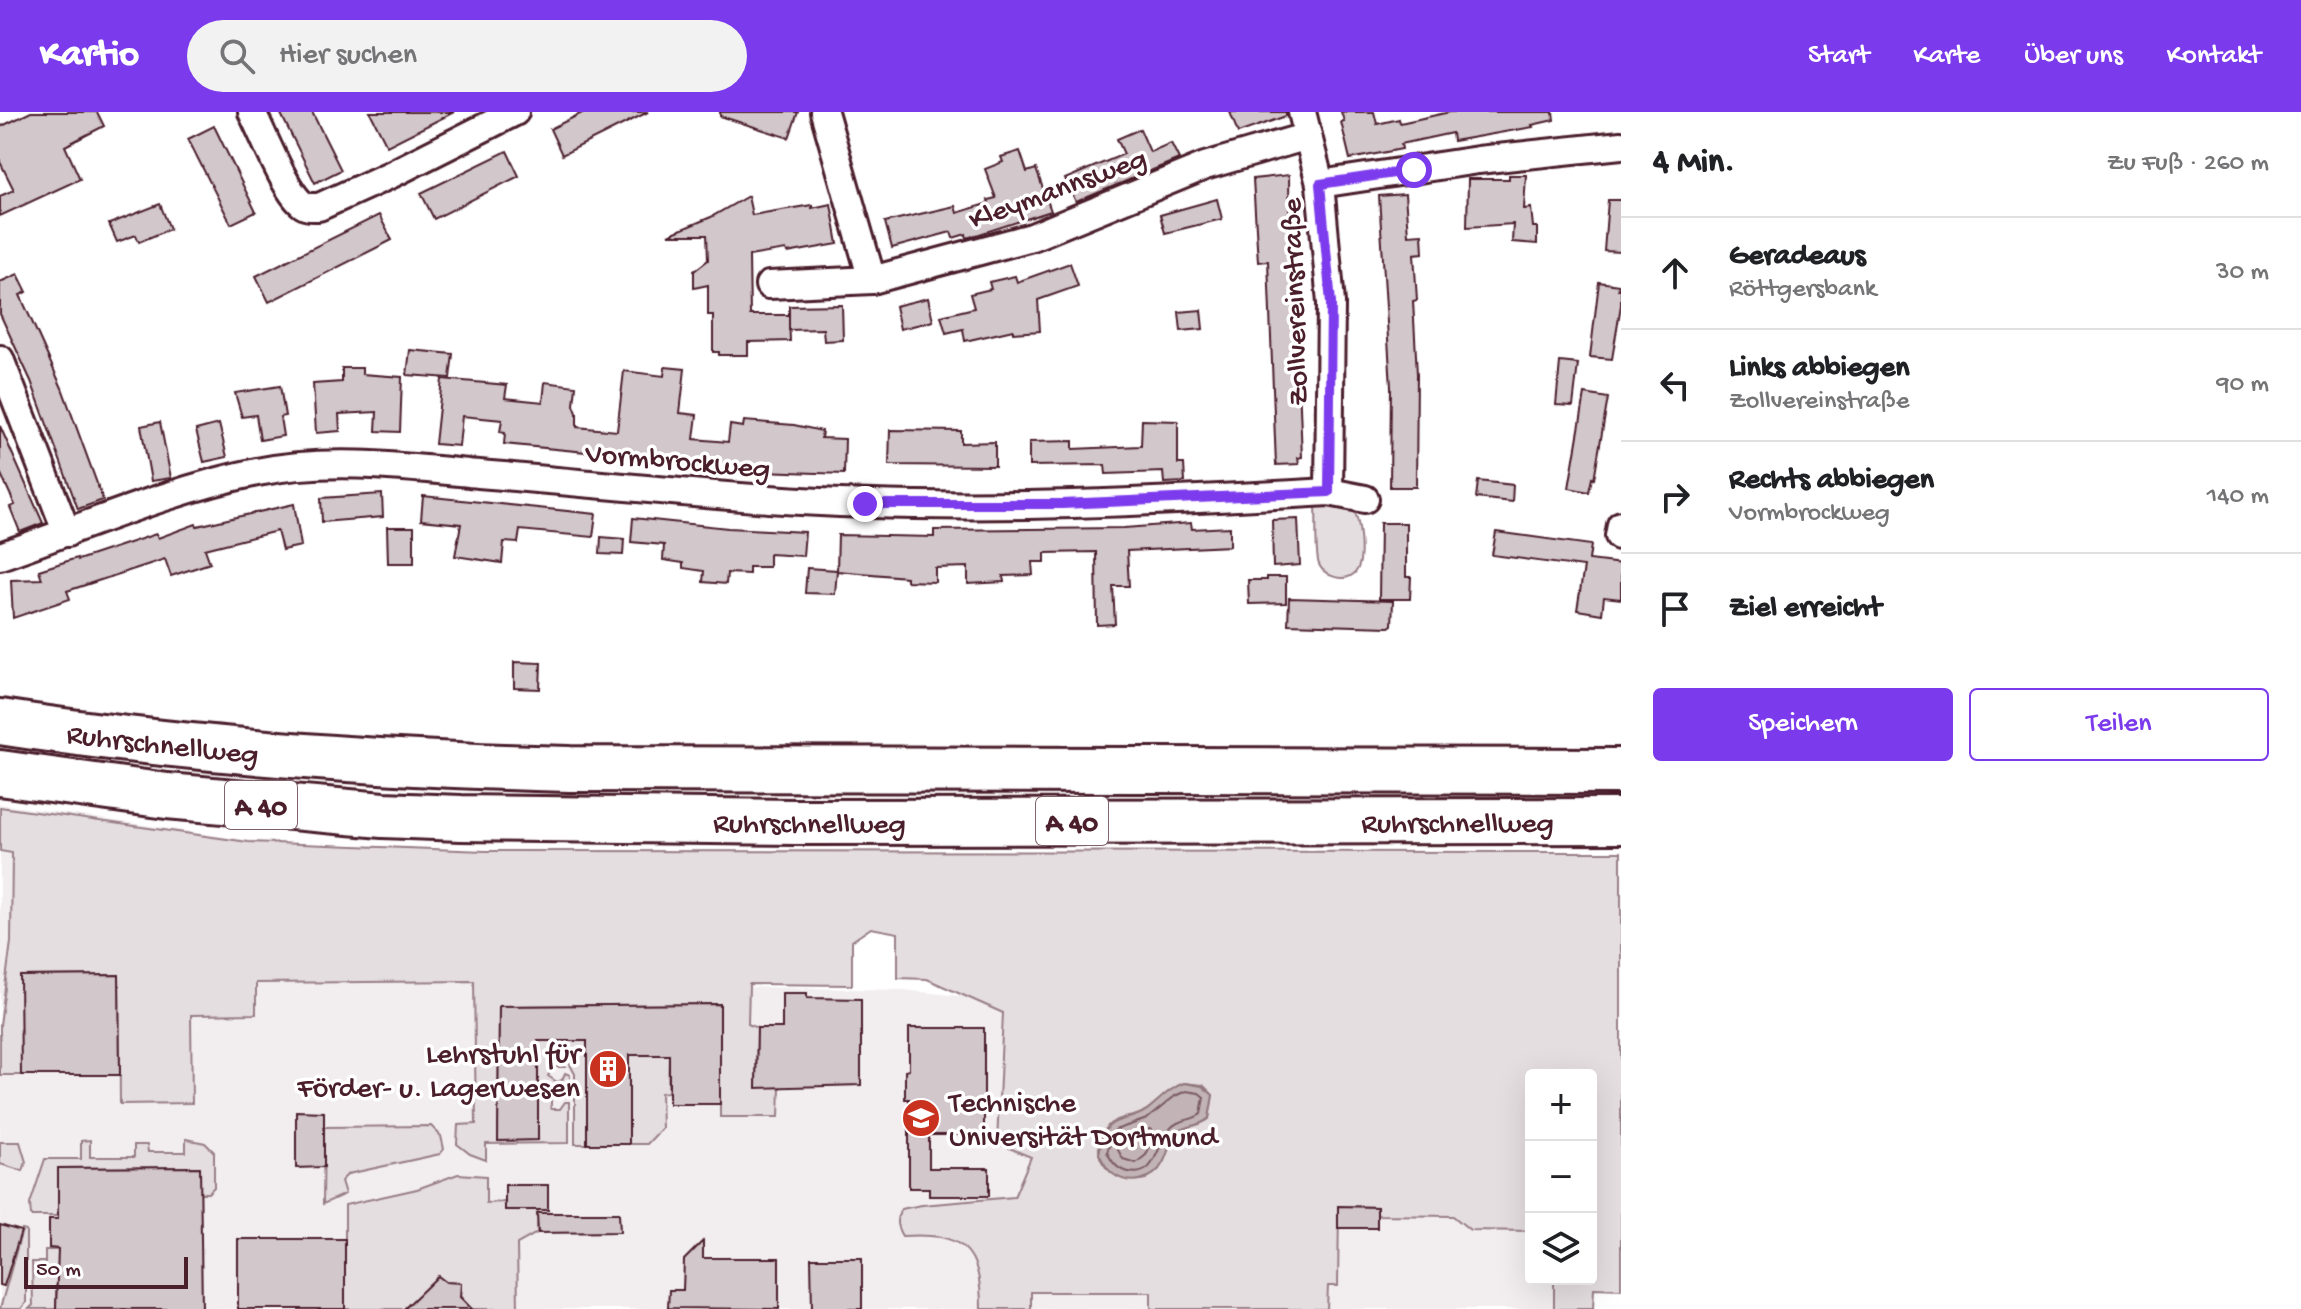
<!DOCTYPE html>
<html lang="de">
<meta charset="utf-8">
<style>
body{margin:0;font-family:"Gochi Hand",sans-serif;background:#f2f2f2;color:#202124}
.controls{position:absolute;right:24px;bottom:24px;display:grid;overflow:hidden;border-radius:8px;box-shadow:0 8px 32px #0002}
.controls button{width:72px;height:72px;display:grid;place-items:center;padding:0;border:0;border-bottom:2px solid #e0e0e0;background:#fff;color:#202124;font:40px sans-serif}
.scale{position:absolute;left:24px;bottom:20px;width:164px;box-sizing:border-box;padding-left:8px;border:4px solid #4a1f2b;border-top:0;font-size:22px;line-height:28px;white-space:nowrap;color:#4a1f2b;-webkit-text-stroke:6px #fff;paint-order:stroke}
.stop{position:absolute;width:24px;height:24px;margin:-18px;border:6px solid #7c3aed;border-radius:50%;background:#fff}
.stop.end{background:#7c3aed;border-color:#fff;box-shadow:0 2px 8px #0008}
.list{margin:0;padding:0;list-style:none}
h2{display:flex;justify-content:space-between;align-items:center;height:104px;margin:0;padding:0 32px;font-size:34px}
h2 small{font-size:26px;font-weight:400;color:#757577}
.list li{display:grid;grid-template-columns:52px 1fr auto;gap:24px;align-items:center;box-sizing:border-box;height:112px;padding:0 32px;border-top:2px solid #e0e0e0}
.list b{display:block;font-size:30px;white-space:nowrap}
.list p{margin:0;font-size:26px;white-space:nowrap;color:#757577}
.list em{font-size:26px;font-style:normal;color:#757577}
.actions{display:flex;gap:16px;padding:24px 32px}
.actions a{flex:1;padding:18px 0;border:2px solid #7c3aed;border-radius:8px;text-align:center;font-size:28px;color:#7c3aed}
.actions .main{background:#7c3aed;color:#fff}
.icon{flex:none;width:44px;height:44px;fill:none;stroke:currentColor;stroke-width:2;stroke-linecap:round;stroke-linejoin:round}
.map{position:relative;flex:none;width:1621px;height:1197px;overflow:hidden}
header{display:flex;align-items:center;gap:48px;box-sizing:border-box;height:112px;padding:0 40px;background:#7c3aed;color:#fff}
header strong{font-size:38px}
nav{display:flex;gap:44px;margin-inline-start:auto;font-size:28px}
.search{width:560px;height:72px;background:#f2f2f2;display:flex;align-items:center;gap:20px;box-sizing:border-box;padding:0 28px;border-radius:44px;color:#757577;font-size:30px}
main{display:flex}
aside{flex:1;background:#fff}
.map>svg:first-child{display:block}
.built{fill:#f2eeef}
.green{fill:#e5dee0;stroke:#987e86;stroke-width:2;fill-rule:evenodd}
.water{fill:#c1b3b6;stroke:#91787e;stroke-width:2}
.lines{fill:none;stroke-linecap:round;stroke-linejoin:round}
.shore{stroke:#7a5a63;stroke-width:2}
.building{fill:#d2c7cb;stroke:#4a1f2b;stroke-width:2}
.minor-casing{stroke:#4a1f2b;stroke-width:32}
.motorway-casing{stroke:#4a1f2b;stroke-width:50}
.minor{stroke:#fff;stroke-width:26}
.motorway{stroke:#fff;stroke-width:44}
.route{stroke:#7c3aed;stroke-width:10}
.labels{text-anchor:middle;stroke-width:7;stroke-linejoin:round;paint-order:stroke}
.shield{fill:#fff;stroke:#80626b;stroke-width:2}
.shield-label{font-size:28px;font-weight:bold;fill:#4a1f2b}
.street-label{font-size:30px;fill:#4a1f2b;stroke:#fff}
.poi-label{font-size:30px;fill:#4a1f2b;stroke:#fff;text-anchor:end}
</style>
<header>
<strong>Kartio</strong>
<div class="search"><svg class="icon" aria-label="search" viewBox="0 0 24 24"><circle cx="10" cy="10" r="6"/><path d="M15 15l6 6"/></svg>Hier suchen</div>
<nav><a>Start</a><a>Karte</a><a>Über uns</a><a>Kontakt</a></nav>
</header>
<main>
<div class="map">
<svg width="1621" height="1197" viewBox="0 0 1621 1197">
<rect width="100%" height="100%" fill="#fff"/>
<filter id="ink" filterUnits="userSpaceOnUse"><feTurbulence type="fractalNoise" baseFrequency=".0125" numOctaves="2"/><feDisplacementMap in="SourceGraphic" scale="16" xChannelSelector="R" yChannelSelector="G"/><feConvolveMatrix kernelMatrix="1 2 1 2 8 2 1 2 1" color-interpolation-filters="sRGB"/></filter>
<g filter="url(#ink)">
<path class="built" d="M0,692l247,36 240,15 3,127 413,8 268,28 360,200v61h23v30h-1554z"/>
<g class="green">
<path d="M1316,393l37,4c7,10 11,50 4,61 -9,15 -36,7 -39,-9 -3,-18 -1,-38 -2,-56z"/>
<path d="M0,695l248,35 237,9 1136,1v437l-27,-1 -1,21h-39v-30h37v-204h-60v156l-61,-1 -17,-14 -76,-1v-8l-38,-1 -1,80h-10l-1,23h-176v-17h-120v17h-50c0,-61 -18,-77 -79,-73 -6,-10 -7,-16 -1,-27l21,-4 92,-8 17,-40 -34,-14 6,-130 -76,-34 -29,-1v-45l-27,-5 -19,13v44l-103,-1 -1,40 9,4 -1,59h24l-1,30h-59v-113l-221,2 -1,134h40v-50h9l4,4v15h9l5,-7h4v41l-83,1v16l-16,-6 -13,-10 1,-19 18,-1 -2,-143 -218,2v31l-65,1 1,88 -72,1 -1,-129 -98,1v99h-21v-50l11,-83 1,-89 -12,-2zM1184,971l19,2 10,10 -4,24c-11,9 -25,5 -34,17 -13,16 -10,30 -29,43 -32,7 -63,-22 -38,-53 9,-10 23,-7 35,-14 15,-7 22,-21 41,-29z"/>
<path d="M538,921h18l2,23 7,11h-12l-5,9 9,6 5,-2 3,-7 5,2 -1,22c-13,0 -13,-13 -31,-13z"/>
<path d="M568,921l36,1 -17,110h-12v-70l-8,-15z"/>
<path d="M629,943h40l-1,37 -7,1 1,35 -15,16h-18z"/>
<path d="M431,1014l10,10 3,13 -4,5 -92,20 -7,7 4,13 -22,10 1,-77z"/>
<path d="M186,1027l19,4 9,9v35l-6,6h-8v-26l-142,1v48h-27l-1,-12 15,-45h36v-18l9,-1v17h44v-12h13l1,7h38z"/>
<path d="M0,1030h20l6,20 -3,9 -23,-7z"/>
<path d="M458,1062l28,2v27l19,-1 33,8 -1,23 -20,11 1,65h-57l6,-5 -8,-9 2,-12 -13,2 -10,-9 -34,33h-59v-104l72,-16z"/>
<path d="M22,1118l4,1v72l-5,6h-21z"/>
<path d="M45,1138h13l1,36h-3v23h-27l4,-4 -1,-43h13z"/>
</g>
<path class="water" d="M1184,971l18,3 11,9 -4,23c-10,10 -24,6 -33,16 -7,9 -8,20 -13,29 -9,18 -34,23 -50,11 -7,-5 -10,-13 -14,-20 7,-46 22,-26 48,-44 13,-10 21,-21 37,-27z"/>
<g class="lines">
<g class="shore">
<path d="M1186,979l13,2 5,4 -3,17c-10,8 -23,4 -32,16 -13,15 -12,48 -40,42 -12,-2 -17,-10 -22,-20l8,-22 32,-11 28,-23z"/>
<path d="M1150,1017l5,5 -9,21 -10,8 -13,-4 -5,-9 5,-13z"/>
</g>
</g>
<g class="building">
<path d="M31,0h66l7,14 -39,20 15,33 -80,37v-20l14,-6 -14,-28v-35z"/>
<path d="M280,0h32l29,58 -26,13z"/>
<path d="M370,0h84l-67,34z"/>
<path d="M584,0h64l-86,43 -12,-26z"/>
<path d="M720,0h78l-9,26 -69,-22z"/>
<path d="M1230,0h56v4l-48,17z"/>
<path d="M1341,0h33l3,12 22,-5 1,4 50,-11h103l1,8 -22,5 1,2 -80,14 -1,-8 -51,11 1,5 -52,10 -9,-37 3,-1z"/>
<path d="M214,14l42,86 -25,12 -43,-85z"/>
<path d="M1140,17l10,23 21,-9 8,16 -103,43 -11,-23 59,-25 -7,-15z"/>
<path d="M507,39l12,25 -85,43 -13,-26z"/>
<path d="M1020,39l7,21 9,-3 15,42 -84,27 -1,-4 -13,4 -2,-6 -59,16 -7,-26 70,-16 2,7 32,-10 -1,-3 8,-2 -11,-29 18,-7 -2,-5z"/>
<path d="M1289,63l1,84h4l8,198 -4,1 1,6 -23,1 -8,-204 -10,1 -5,-83z"/>
<path d="M1509,63h17l-2,34 7,-1 2,19h4v17l-25,-2 1,-18 -46,3 1,-48h41z"/>
<path d="M1405,82l3,41 14,-1 1,19 -9,1 3,46 -4,1 4,73 -1,113h-26l1,-100 -12,-191z"/>
<path d="M748,84l4,19 60,-10v3l19,-4 7,40 -51,9 -1,-3 -37,6 1,59h39l1,26 -42,1v13h-29v-3h-6v-37h-5v-30l-14,3v-17l14,-11 -1,-25h-39l43,-18z"/>
<path d="M1217,87l5,20 -57,14 -5,-18z"/>
<path d="M1608,88h13v52l-17,-1z"/>
<path d="M160,92l10,25 -31,13 -3,-7 -19,7 -8,-18z"/>
<path d="M379,103l13,25 -123,62 -13,-26z"/>
<path d="M1070,151l8,23 -40,14 2,31 -27,2v-3l-48,11 -2,-12 -17,4 -5,-17 33,-8 -4,-14 21,-5 -2,-7 26,-6 2,6z"/>
<path d="M18,162l9,18 -7,3 42,93 41,112 -25,9 -47,-128 -31,-67v-32z"/>
<path d="M1599,170l20,3 -1,4h3v16l-9,54 -22,-2z"/>
<path d="M928,186l5,23 -33,8 -5,-23z"/>
<path d="M842,193l1,35 -19,1 -1,-12 -34,1v-24z"/>
<path d="M1201,198l2,19 -22,2 -2,-19z"/>
<path d="M410,238l43,4 -3,24 -43,-3z"/>
<path d="M1560,250l18,2 -5,42 -17,-1z"/>
<path d="M665,255l20,2 -5,44 17,2 -3,24 34,3 2,-17 13,2 1,-6 50,4 28,6 -1,7 24,1 -1,35 -82,-3v-2l-258,-25 1,-11 -5,-1 2,-12 -40,-4 -3,30 -24,-2 7,-65 65,6 -2,13 38,4 2,-20 31,4 -2,19 3,8v14l40,4 7,-60 40,5z"/>
<path d="M342,256h20v6l40,3 -2,55 -24,-1 1,-19 -38,2 1,17 -24,2 -3,-49 29,-2z"/>
<path d="M280,274l5,30 -5,1 3,19 -23,4 -4,-25 -14,2 -7,-24z"/>
<path d="M1585,282l23,4 -14,81 -2,-1 -3,14 -20,-4z"/>
<path d="M1142,308l36,1v43h6l1,18 -21,1 -1,-11 -57,2 -1,-9 -76,1v-24l44,-1v8l68,-3z"/>
<path d="M160,310l11,56 -20,3 -10,-55z"/>
<path d="M219,312l8,33 -23,5 -8,-32z"/>
<path d="M0,314l43,97 -23,9 -10,-25 5,-2 -15,-33z"/>
<path d="M890,318l71,1v12l34,-1v24l-106,-1z"/>
<path d="M1478,369l35,4 -1,17 -36,-4z"/>
<path d="M382,382l1,23 -61,5 -1,-24z"/>
<path d="M423,384l173,18 -3,23 -73,-7 -2,13 -14,-1 -2,21 -47,-7 6,-32 -40,-4z"/>
<path d="M294,392l7,42 -19,4 -5,-19 -72,18 5,14 -39,13 -6,-17 -98,32 3,8 -57,19 -2,-38 31,-1 -3,-9 38,-12 1,2 78,-26 2,4 38,-14 1,2z"/>
<path d="M633,406l95,10 77,4 -2,24 -34,-2v13h-20v7l-22,-1 -1,11 -23,-2 1,-11 -21,-3v-5l-20,-3 1,-15 -33,-3z"/>
<path d="M1298,407l2,46 -27,2 -1,-47z"/>
<path d="M1191,411l1,6 38,-2v19l-103,5 2,35h-16l2,38 -18,1 -1,-73 -51,1v9h-13l1,13 -30,1 1,6 -36,2v-17l-33,1v14l-29,-1v-4l-69,-6 1,-36 96,2v-7l190,-2z"/>
<path d="M1380,411h26v54h5l-1,22h-31z"/>
<path d="M387,415h27v36h-26z"/>
<path d="M1496,420l95,13 -2,15 32,4v35l-17,-2 -2,17 -25,-4 7,-43 -92,-12z"/>
<path d="M601,425l23,2 -1,16 -23,-1z"/>
<path d="M807,456l30,2 -2,24 -30,-1z"/>
<path d="M1267,465h19v26l-37,1 -1,-24h19z"/>
<path d="M1289,486l104,3 -1,24 -3,2 -101,-3z"/>
<path d="M514,550l27,1 -1,26 -26,-1z"/>
<path d="M119,863l1,100h-99l-1,-99z"/>
<path d="M782,881h25v5l54,1v86l-105,3 1,-60h25z"/>
<path d="M720,892v100h-51v-49h-40v89h-42v-103h-49v99l-40,1 1,-135z"/>
<path d="M909,916h75v107h-55v33h60v28h-60v-8h-20v-89h-4v-28l4,-1z"/>
<path d="M296,999l28,1v55l-28,1z"/>
<path d="M200,1055l2,142h-146l2,-60 -9,-1v-29h9v-51z"/>
<rect x="505" y="1073" width="43" height="25"/>
<path d="M1338,1094l39,1v21h-39z"/>
<path d="M537,1101h82l1,19 -82,1z"/>
<path d="M0,1113l21,6 -17,55 -4,-1z"/>
<rect x="238" y="1127" width="107" height="70"/>
<path d="M703,1129v17h76v51l-111,-1 1,-18h14l1,-30z"/>
<path d="M811,1146h51v51h-50z"/>
<path d="M438,1164l8,6 15,1 -1,14 12,12h-68z"/>
</g>
<g class="lines">
<defs>
<g id="minor">
<path d="M252,0c11,22 32,76 49,91 5,5 11,4 18,4l73,-33 123,-62"/>
<path d="M824,0l48,168"/>
<path d="M1302,0l18,72 11,119 -2,189"/>
<path d="M1320,72l158,-24 143,-15"/>
<path d="M769,173l103,-5 160,-43 173,-71 103,-30"/>
<path d="M0,247l67,174"/>
<path d="M1621,413l-2,11h2"/>
<path d="M0,444c84,-29 169,-66 257,-84 72,-15 150,-5 222,2 97,8 193,18 290,25 186,13 374,4 560,-7l36,7"/>
</g>
<g id="motorway">
<path id="s1" d="M0,610c190,29 378,42 570,47l1051,2"/>
<path id="s2" d="M0,661l167,23 216,19 78,3 335,4 825,-1"/>
</g>
</defs>
<use href="#minor" class="minor-casing"/>
<use href="#motorway" class="motorway-casing"/>
<use href="#minor" class="minor"/>
<use href="#motorway" class="motorway"/>
</g>
</g>
<g class="lines" filter="url(#ink)">
<path class="route" d="M865,392h197l267,-12 2,-189 -11,-119 94,-14"/>
</g>
<defs>
<symbol id="building-disc" viewBox="-11 -11 22 22"><circle r="9.5" fill="#c8321e" stroke="#fff"/><path d="M-4-6H4V6H1V3H-1V6H-4ZM-2.5-4.3h1.7v1.8h-1.7ZM.8-4.3h1.7v1.8H.8ZM-2.5-1h1.7V.8h-1.7ZM.8-1h1.7V.8H.8Z" fill="#fff"/></symbol>
<symbol id="university-disc" viewBox="-11 -11 22 22"><circle r="9.5" fill="#c8321e" stroke="#fff"/><path d="M0-5L7-2L0 1L-7-2ZM-4 1L0 2.5L4 1V4Q0 6-4 4Z" fill="#fff"/></symbol>
</defs>
<g fill-rule="evenodd">
<use href="#building-disc" x="586" y="935" width="44" height="44"/>
<use href="#university-disc" x="899" y="984" width="44" height="44"/>
</g>
<g class="labels">
<g class="shield">
<rect x="225" y="669" width="72" height="48" rx="6"/>
<rect x="1036" y="685" width="72" height="48" rx="6"/>
</g>
<g class="shield-label">
<text x="261" y="703">A 40</text>
<text x="1072" y="719">A 40</text>
</g>
<g class="street-label">
<text transform="translate(1057 75) rotate(-20)" y="10">Kleymannsweg</text>
<text transform="translate(1293 190) rotate(-92)" y="10">Zollvereinstraße</text>
<text transform="translate(678 347) rotate(5)" y="10">Vormbrockweg</text>
<text dy="10" stroke="none"><textPath href="#s1" startOffset="164">Ruhrschnellweg</textPath></text>
<text dy="10" stroke="none"><textPath href="#s2" startOffset="812">Ruhrschnellweg</textPath></text>
<text dy="10" stroke="none"><textPath href="#s2" startOffset="1460">Ruhrschnellweg</textPath></text>
</g>
<g class="poi-label">
<text x="580" y="950">Lehrstuhl für<tspan x="580" dy="34">Förder- u. Lagerwesen</tspan></text>
<text x="949" y="999" text-anchor="start">Technische<tspan x="949" dy="34">Universität Dortmund</tspan></text>
</g>
</g>
</svg>
<div class="controls">
<button>+</button>
<button>−</button>
<button><svg class="icon" aria-label="layers" viewBox="0 0 24 24"><path d="M12 4l9 5-9 5-9-5zM3 14l9 5 9-5"/></svg></button>
</div>
<div class="scale">50 m</div>
<div class="stop" style="left:1414px;top:58px"></div>
<div class="stop end" style="left:865px;top:392px"></div>
</div>
<aside>
<h2>4 Min.<small>Zu Fuß · 260 m</small></h2>
<ul class="list">
<li><svg class="icon" aria-label="ahead" viewBox="0 0 24 24"><path d="M12 20V5M6 11l6-6 6 6"/></svg><div><b>Geradeaus</b><p>Röttgersbank</p></div><em>30 m</em></li>
<li><svg class="icon" aria-label="left" viewBox="0 0 24 24"><path d="M17 20v-9H6M10 6l-5 5 5 5"/></svg><div><b>Links abbiegen</b><p>Zollvereinstraße</p></div><em>90 m</em></li>
<li><svg class="icon" aria-label="right" viewBox="0 0 24 24"><path d="M7 20v-9h11M14 6l5 5-5 5"/></svg><div><b>Rechts abbiegen</b><p>Vormbrockweg</p></div><em>140 m</em></li>
<li><svg class="icon" aria-label="arrive" viewBox="0 0 24 24"><path d="M6 21V4h12l-3 4 3 4H6"/></svg><div><b>Ziel erreicht</b></div></li>
</ul>
<div class="actions"><a class="main">Speichern</a><a>Teilen</a></div>
</aside>
</main>
